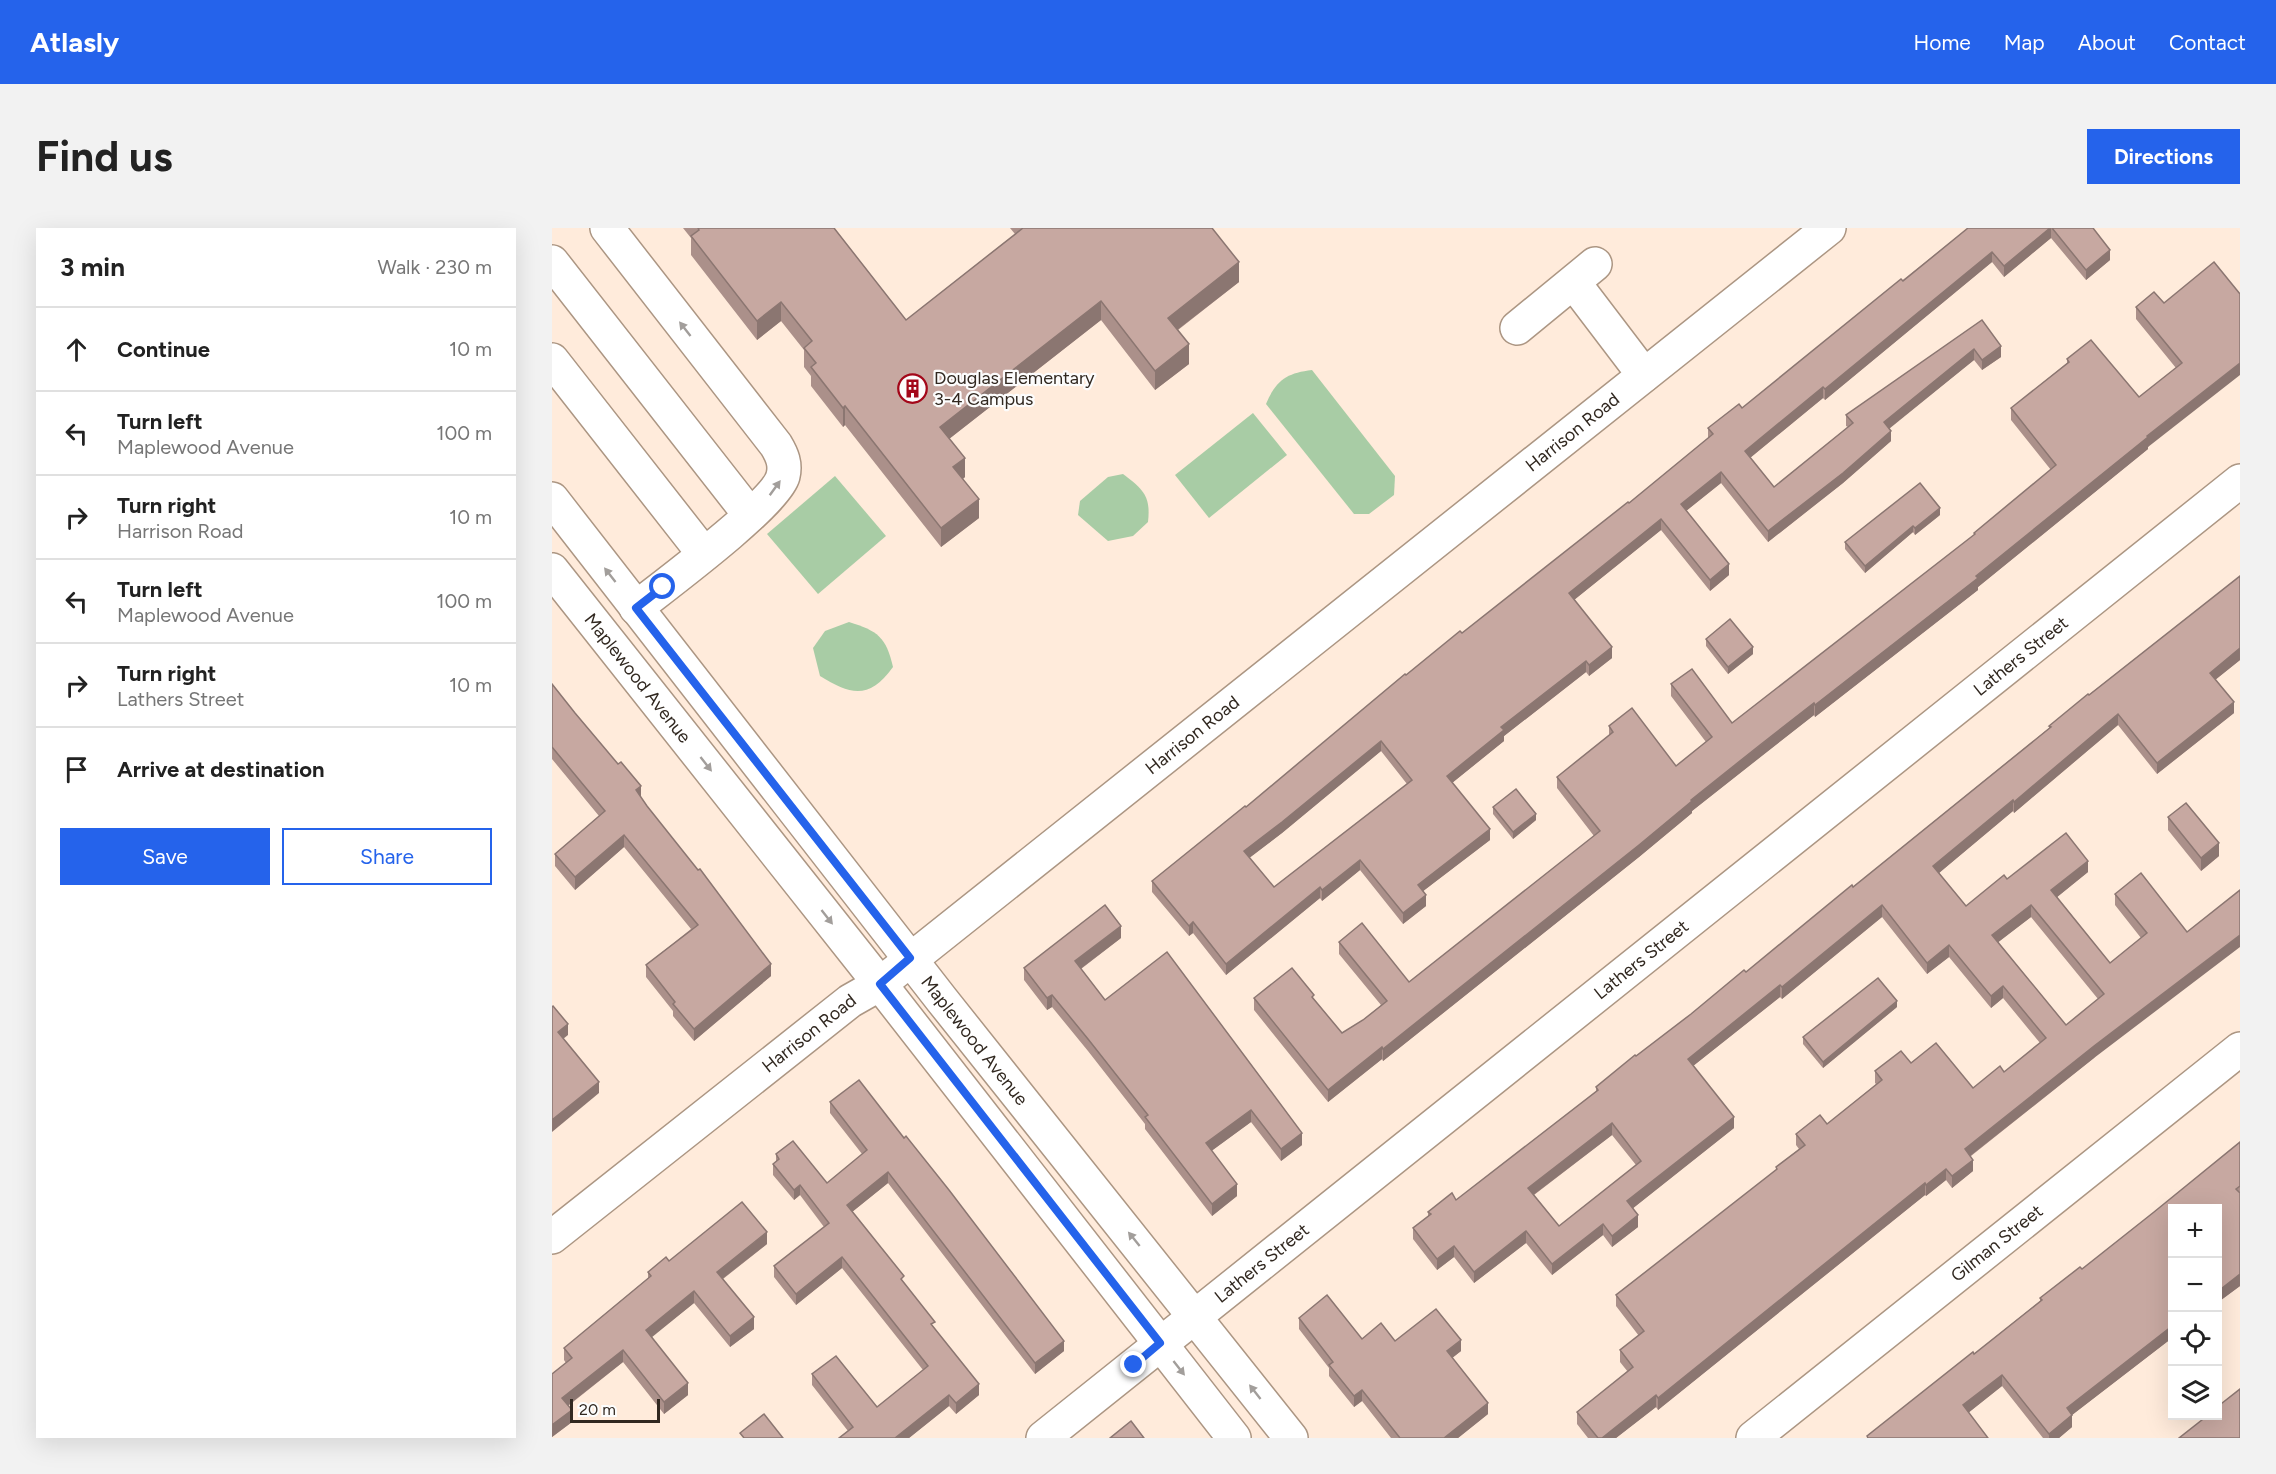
<!DOCTYPE html>
<meta charset="utf-8">
<style>
body{margin:0;font-family:Figtree,sans-serif;background:#f2f2f2;color:#222}
.controls{position:absolute;right:18px;bottom:18px;display:grid;overflow:hidden;border-radius:0px;box-shadow:0 6px 24px #0002}
.controls button{width:54px;height:54px;display:grid;place-items:center;padding:0;border:0;border-bottom:2px solid #e0e0e0;background:#fff;color:#222;font:30px sans-serif}
.scale{position:absolute;left:18px;bottom:15px;width:90px;box-sizing:border-box;padding-left:6px;border:3px solid #312820;border-top:0;font-size:16px;line-height:21px;white-space:nowrap;color:#312820;-webkit-text-stroke:4px #fcfcfc;paint-order:stroke}
.stop{position:absolute;width:18px;height:18px;margin:-14px;border:4px solid #2563eb;border-radius:50%;background:#fff}
.stop.end{background:#2563eb;border-color:#fff;box-shadow:0 2px 6px #0008}
.list{margin:0;padding:0;list-style:none}
h2{display:flex;justify-content:space-between;align-items:center;height:78px;margin:0;padding:0 24px;font-size:26px}
h2 small{font-size:20px;font-weight:400;color:#767676}
.list li{display:grid;grid-template-columns:39px 1fr auto;gap:18px;align-items:center;box-sizing:border-box;height:84px;padding:0 24px;border-top:2px solid #e0e0e0}
.list b{display:block;font-size:22px;white-space:nowrap}
.list p{margin:0;font-size:20px;white-space:nowrap;color:#767676}
.list em{font-size:20px;font-style:normal;color:#767676}
.actions{display:flex;gap:12px;padding:18px 24px}
.actions a{flex:1;padding:14px 0;border:2px solid #2563eb;border-radius:0px;text-align:center;font-size:21px;color:#2563eb}
.actions .main{background:#2563eb;color:#fff}
.icon{flex:none;width:33px;height:33px;fill:none;stroke:currentColor;stroke-width:2;stroke-linecap:round;stroke-linejoin:round}
.map{position:relative;flex:none;width:1688px;height:1210px;overflow:hidden;border-radius:0px}
header{display:flex;align-items:center;gap:36px;box-sizing:border-box;height:84px;padding:0 30px;background:#2563eb;color:#fff}
header strong{font-size:28px}
nav{display:flex;gap:33px;margin-inline-start:auto;font-size:21px}
.intro{display:flex;align-items:center;justify-content:space-between;box-sizing:border-box;height:144px;padding:0 36px}
h1{margin:0;font-size:42px}
.button{padding:15px 27px;border-radius:0px;background:#2563eb;color:#fff;font-size:21px;font-weight:700}
main{display:flex;gap:36px;padding:0 36px}
aside{flex:1;background:#fff;border-radius:0px;box-shadow:0 6px 24px #0002}
.map>svg:first-child{display:block}
.green{fill:#a8cca5}
.lines{fill:none;stroke-linecap:round;stroke-linejoin:round}
.minor-casing{stroke:#ac9683;stroke-width:36}
.minor{stroke:#fff;stroke-width:33}
.wall{fill:#ab908a;fill-rule:evenodd}
.shaded-wall{fill:#8b7671}
.building{fill:#c7a8a1;stroke:#8b7671;stroke-width:1.5;fill-rule:evenodd}
.oneway{fill:#a29e9b}
.route{stroke:#2563eb;stroke-width:8}
.labels{text-anchor:middle;stroke-width:4.5;stroke-linejoin:round;paint-order:stroke}
.poi-label{font-size:18px;fill:#312820;stroke:#fcfcfc;text-anchor:start}
.street-label{font-size:18px;fill:#312820;stroke:#fcfcfc}
</style>
<header>
<strong>Atlasly</strong>
<nav><a>Home</a><a>Map</a><a>About</a><a>Contact</a></nav>
</header>
<div class="intro"><h1>Find us</h1><a class="button">Directions</a></div>
<main>
<aside>
<h2>3 min<small>Walk · 230 m</small></h2>
<ul class="list">
<li><svg class="icon" aria-label="ahead" viewBox="0 0 24 24"><path d="M12 20V5M6 11l6-6 6 6"/></svg><div><b>Continue</b></div><em>10 m</em></li>
<li><svg class="icon" aria-label="left" viewBox="0 0 24 24"><path d="M17 20v-9H6M10 6l-5 5 5 5"/></svg><div><b>Turn left</b><p>Maplewood Avenue</p></div><em>100 m</em></li>
<li><svg class="icon" aria-label="right" viewBox="0 0 24 24"><path d="M7 20v-9h11M14 6l5 5-5 5"/></svg><div><b>Turn right</b><p>Harrison Road</p></div><em>10 m</em></li>
<li><svg class="icon" aria-label="left" viewBox="0 0 24 24"><path d="M17 20v-9H6M10 6l-5 5 5 5"/></svg><div><b>Turn left</b><p>Maplewood Avenue</p></div><em>100 m</em></li>
<li><svg class="icon" aria-label="right" viewBox="0 0 24 24"><path d="M7 20v-9h11M14 6l5 5-5 5"/></svg><div><b>Turn right</b><p>Lathers Street</p></div><em>10 m</em></li>
<li><svg class="icon" aria-label="arrive" viewBox="0 0 24 24"><path d="M6 21V4h12l-3 4 3 4H6"/></svg><div><b>Arrive at destination</b></div></li>
</ul>
<div class="actions"><a class="main">Save</a><a>Share</a></div>
</aside>
<div class="map">
<svg width="1688" height="1210" viewBox="0 0 1688 1210">
<rect width="100%" height="100%" fill="#ffebdb"/>
<g class="green">
<path d="M760,142l83,106 -1,19 -25,19h-15l-88,-110c10,-24 21,-31 46,-34z"/>
<path d="M701,185l34,42 -78,63 -34,-43z"/>
<path d="M571,246c20,15 28,22 25,48l-15,14 -25,5 -30,-26 2,-14 28,-24z"/>
<path d="M283,248l51,60 -68,58 -51,-60z"/>
<path d="M297,394c29,9 37,15 44,45 -24,33 -42,28 -73,9l-7,-28 12,-17z"/>
</g>
<g class="lines">
<defs>
<g id="minor">
<path d="M55,0l169,217c6,10 10,19 7,31 -7,27 -119,110 -147,132"/>
<path d="M0,34l198,253"/>
<path d="M1022,55l70,92"/>
<path d="M965,100l78,-64"/>
<path d="M0,132l152,194"/>
<path id="s1" d="M0,271l390,501 349,438"/>
<path id="s2" d="M0,342l328,414 354,454"/>
<path id="s3" d="M0,1009l298,-236 30,-17 949,-756"/>
<path id="s4" d="M491,1210l1197,-957"/>
<path id="s5" d="M1201,1210l487,-389"/>
</g>
</defs>
<use href="#minor" class="minor-casing"/>
<use href="#minor" class="minor"/>
</g>
<g class="wall">
<path d="M131,0h151l72,92 109,-86 -5,-6h202l27,54 -61,48 11,34 -34,26 -54,-70 -152,119 16,38 -2,2 16,39 -38,29 -96,-122 -2,2 -32,-41v-10l-7,-9v-17l-23,-29 -24,19 -66,-85v-17z"/>
<path d="M1416,0h125l17,32 -24,20 -35,-42 -47,39 -12,-15 -167,138 -2,-2 -73,60 24,29 74,-60 -2,-1v-11l136,-95 19,37 -19,13 -8,-10 -85,68 2,13 -48,42 -75,59 -47,-59 -35,28 43,64 -19,16 -49,-61 -87,70 38,58 -23,18 -3,-4 -82,64v5l-52,42 38,57 -67,51 3,15 -23,18 -43,-54 -38,31 -2,-3 -94,77 -33,-42 -4,3 -37,-44v-11l94,-74 160,-132 56,-42 167,-130 79,-65v-10l34,-20zM829,523l26,33 -133,103 -25,-29 33,-25z"/>
<path d="M1688,66l-92,153v2l-170,138v3l-163,127 -1,-2 -54,42 -68,54v2l-53,44 -256,204 -1,-2 -54,43 -74,-92v-12l60,1 28,34 21,-13 18,-15 -42,-51v-12l70,40 185,-146 -37,-48v-11l52,-42v-9l67,40 30,-24 -35,-46v-12l61,39 242,-187v-3l77,-63 -40,-50v-12l56,-45v-4l72,38 37,-29 -40,-49v-12z"/>
<path d="M1388,287l-25,20 -2,-3 -48,41 -20,-24v-7z"/>
<path d="M1688,348v84l-25,20 19,33 -77,61 -39,-49 -104,88 -1,-2 -74,62 27,33 41,-27 81,-7 -31,25 53,66 31,-25 -26,-33v-11l72,38 -93,126 -123,98 2,15 -21,17 -6,-8 -20,16 -1,-1 -267,215 -2,-3 -40,31h-28l-11,-14v-12l51,-40 -8,-10v-12l19,-14 -23,-30v-11l160,-125v-3l23,-18 -3,-4v-11l31,-10 49,-40 -1,-1v-12l36,-8 62,25 31,-16 36,-29 -37,-45 -12,10 -42,-51 -22,17 -45,-57 -100,82 -2,-2 -87,69 41,62 -101,80 5,19 -26,20 -9,-12 -51,40 -26,-32 -52,40 -20,-26 -17,13 -24,-31v-11l15,-12v-4l28,-12 140,-108v-5l150,-115 107,-85 196,-159v-2zM1479,689l67,82 -32,26 -68,-83zM1060,907l24,30 -77,61 -25,-31z"/>
<path d="M1154,411l47,15 -25,20 -22,-28z"/>
<path d="M0,456l89,114 130,178 -77,65 -21,-25v-5l-27,-34v-12l45,-36 -67,-82 -49,43 -20,-24v-12l44,-38 -47,-57z"/>
<path d="M941,579l43,13 -23,19 -20,-25z"/>
<path d="M1616,589l51,39 -18,15 -33,-41z"/>
<path d="M569,710l-40,31 24,31 197,145 -21,16 -30,-39 -40,29 26,45 -25,20 -67,-87v-5l-57,-73 -36,-44 -5,3 -23,-30v-12z"/>
<path d="M1345,779l-74,61 -20,-24v-7z"/>
<path d="M278,874l234,249 -29,23 -147,-191 -36,29 52,71 75,112 -23,19 -7,-8 -40,32h-70l9,-7 -36,-46v-11l65,33 46,-37 -81,-102 -46,37 -22,-28v-11l50,-39 -24,-32 -6,5 -21,-25v-11l3,-2v-8l51,29 35,-29 -32,-41z"/>
<path d="M1688,914v144l-23,17v-94h-45v129l-100,77v12l-13,11h-16l-41,-52 -34,27 20,25h-121v-2l106,-84 1,2 66,-53v-3l40,-31 2,2 72,-57z"/>
<path d="M215,1016l-44,35 31,50 -24,18 -36,-44 -43,34 37,58 -24,19 -41,-52 -55,44 4,16 -20,15v-63l14,-11 -2,-3v-12l84,-70v-6l21,-11z"/>
<path d="M747,1090l63,21 33,2 66,10 -9,7 36,56 -30,24h-67l-29,-37 -8,6 -25,-31v-8l-30,-39z"/>
</g>
<g class="shaded-wall">
<path d="M1498,0h1v10l-47,39v-11z"/>
<path d="M1558,22v10l-24,20v-10z"/>
<path d="M1440,24v10l-167,138v-11z"/>
<path d="M687,34v20l-71,55v-19z"/>
<path d="M549,73v19l-161,126v-19z"/>
<path d="M229,74v19l-24,19v-19z"/>
<path d="M637,116v20l-34,26v-19z"/>
<path d="M1449,118v11l-19,13v-10z"/>
<path d="M1422,121v11l-90,73v-11z"/>
<path d="M1688,135v12l-92,72v2l-170,138v3l-163,127v-12l161,-129 171,-140z"/>
<path d="M1271,159v11l-78,64v-11z"/>
<path d="M293,178v19l-2,2v-19z"/>
<path d="M1339,203v10l-48,42 -75,59v-11z"/>
<path d="M413,230v19l-12,9v-19z"/>
<path d="M1169,244v11l-40,32v-11z"/>
<path d="M427,271v19l-38,29v-19z"/>
<path d="M1388,280v7l-25,20v-7z"/>
<path d="M1109,291v11l-92,74v-11z"/>
<path d="M1361,298v6l-48,41v-7z"/>
<path d="M1177,336v11l-19,16v-11z"/>
<path d="M1060,419v11l-23,18v-11z"/>
<path d="M1201,419v7l-25,20v-7z"/>
<path d="M1688,420v12l-30,24v-11z"/>
<path d="M1034,433v11l-82,64v5l-57,46v-11l54,-49z"/>
<path d="M1682,474v11l-77,61v-11z"/>
<path d="M1262,475v12l-122,96v2l-53,44 -256,204v-12l308,-249z"/>
<path d="M1566,486v11l-104,88v-11z"/>
<path d="M829,513v10l-99,82 -38,29v-11z"/>
<path d="M89,558v13l-5,-9z"/>
<path d="M1461,572v11l-80,67v-12z"/>
<path d="M984,586v6l-23,19v-7z"/>
<path d="M938,601v11l-72,55v-10z"/>
<path d="M72,607v12l-49,43v-13z"/>
<path d="M1667,615v13l-18,15v-13z"/>
<path d="M808,632v10l-38,31v-11z"/>
<path d="M1536,633v11l-37,30v-12z"/>
<path d="M768,659v11l-94,77v-11z"/>
<path d="M874,667v11l-23,18v-11z"/>
<path d="M1330,677v12l-100,82v-12z"/>
<path d="M1479,677v12l-39,30v-12z"/>
<path d="M641,694v11l-4,3v-10z"/>
<path d="M569,698v12l-46,35v-12z"/>
<path d="M1688,707v12l-146,111 -129,102v-11l129,-103z"/>
<path d="M1397,717v12l-22,17v-11z"/>
<path d="M219,736v12l-77,65v-12z"/>
<path d="M1228,757v12l-92,73v-11z"/>
<path d="M1451,758v12l-12,10v-12z"/>
<path d="M500,767v12l-5,3v-12z"/>
<path d="M1345,773v6l-74,61v-6z"/>
<path d="M16,796v11l-10,8v-11z"/>
<path d="M830,819v12l-54,43v-12z"/>
<path d="M47,854v11l-47,39v-12z"/>
<path d="M699,882v12l-45,33v-12z"/>
<path d="M1182,889v11l-107,85v-12z"/>
<path d="M1060,895v12l-84,64v-11z"/>
<path d="M750,905v12l-21,16v-12z"/>
<path d="M1421,932v11l-21,17v-12z"/>
<path d="M1394,941v11l-20,16v-11z"/>
<path d="M336,944v11l-41,33v-11z"/>
<path d="M1373,955v12l-267,215v-12z"/>
<path d="M685,956v12l-25,20v-12z"/>
<path d="M248,957v10l-6,5v-10z"/>
<path d="M1086,987v12l-26,20v-11z"/>
<path d="M1051,996v11l-51,40v-11z"/>
<path d="M974,1003v12l-52,40v-11z"/>
<path d="M215,1004v12l-50,39v-11z"/>
<path d="M902,1018v11l-17,13v-11z"/>
<path d="M290,1029v11l-46,37v-11z"/>
<path d="M1688,1046v12l-23,17v-11z"/>
<path d="M142,1063v12l-48,39v-12z"/>
<path d="M202,1089v12l-24,18v-11z"/>
<path d="M1620,1098v12l-100,77v12l-13,11h-10v-4l18,-26z"/>
<path d="M909,1112v11l-14,11v-11z"/>
<path d="M512,1113v10l-29,23v-11z"/>
<path d="M71,1122v12l-61,48v-12z"/>
<path d="M1450,1147v11l-39,31v-12z"/>
<path d="M136,1155v12l-24,19v-12z"/>
<path d="M427,1156v11l-23,19v-11z"/>
<path d="M810,1162v11l-8,6v-11z"/>
<path d="M397,1167v11l-40,32h-14z"/>
<path d="M1104,1167v12l-40,31h-14z"/>
<path d="M936,1175v11l-30,24h-14z"/>
<path d="M20,1182v12l-20,15v-12z"/>
</g>
<g class="building">
<path d="M146,0h136l72,92 117,-92h189l27,34 -71,56 21,26 -34,27 -54,-70 -161,126 25,31 -12,9 26,32 -38,29 -96,-122 -2,2 -32,-41 5,-4 -12,-15 8,-7 -31,-39 -24,19 -66,-85 8,-6z"/>
<path d="M1416,0h82l-46,38 -12,-14 -167,137 -2,-2 -78,64 29,36 79,-64 -7,-8 136,-95 19,26 -19,14 -8,-11 -90,73 7,9 -48,42 -75,58 -47,-59 -40,32 48,60 -19,16 -49,-61 -92,74 43,54 -23,18 -3,-4 -85,66 3,3 -57,46 43,53 -72,56 8,10 -23,18 -43,-53 -38,30 -2,-3 -94,77 -33,-42 -4,4 -37,-45 93,-75 1,1 159,-133 1,1 54,-44 2,2 166,-131 1,1 84,-69 -5,-6 31,-24 3,4 159,-129 2,2zM829,513l31,39 -138,107 -30,-36 38,-29z"/>
<path d="M1500,0h41l17,22 -24,20z"/>
<path d="M1662,34l26,32v69l-93,73 1,1 -172,139 2,2 -163,127 -1,-2 -54,42 -69,55 1,1 -53,44 -256,204 -1,-2 -54,43 -74,-92 38,-30 22,27 -2,2 30,36 21,-13 24,-19 -48,-59 23,-19 47,59 191,-151 -43,-54 56,-45 -4,-6 23,-18 44,58 36,-29 -41,-53 21,-15 40,54 243,-189 -1,-1 82,-68 -45,-57 58,-46 -2,-3 24,-19 48,57 43,-34 -46,-56 18,-15 10,11z"/>
<path d="M1368,255l20,25 -25,20 -2,-2 -48,40 -20,-24z"/>
<path d="M1688,348v72l-30,25 24,29 -77,61 -39,-49 -104,88 -1,-2 -80,66 33,40 38,-31 3,4 59,-46 22,28 -37,29 59,73 37,-30 -32,-39 26,-21 46,59 53,-42v45l-146,111 -129,103 8,11 -21,16 -6,-7 -20,16 -1,-2 -267,215 -2,-3 -54,43h-4l-21,-26 56,-45 -13,-17 24,-19 -28,-36 161,-126 -1,-2 29,-22 -9,-11 24,-19 7,9 55,-44 -7,-9 26,-20 10,12 25,-20 37,45 27,-22 4,6 42,-34 -43,-52 -12,10 -42,-51 -22,18 -45,-58 -100,82 -2,-2 -92,74 46,58 -107,84 11,14 -26,21 -9,-12 -51,40 -26,-33 -52,41 -20,-26 -17,13 -24,-31 18,-14 -3,-2 24,-19 4,7 142,-110 -2,-3 39,-32 1,1 55,-42 53,-44 2,2 106,-87 1,2 198,-160 -2,-1 39,-32 1,1zM1479,677l73,89 -38,31 -74,-90zM1060,895l29,38 -82,65 -31,-38z"/>
<path d="M1178,391l23,28 -25,20 -22,-28z"/>
<path d="M0,456l23,29 43,51 3,-2 20,24 -5,4 11,16 51,64 2,-1 71,95 -77,65 -21,-25 2,-2 -29,-37 52,-40 -74,-90 -49,42 -20,-23 50,-43 -53,-64z"/>
<path d="M964,561l20,25 -23,18 -20,-25z"/>
<path d="M1634,575l33,40 -18,15 -33,-41z"/>
<path d="M553,677l16,21 -46,35 30,39 62,-48 135,181 -21,16 -30,-39 -45,33 31,41 -25,20 -67,-87 3,-2 -60,-76 -36,-44 -5,3 -23,-30z"/>
<path d="M1326,750l19,23 -74,61 -20,-25z"/>
<path d="M1,778l15,18 -10,8 41,50 -47,38v-113z"/>
<path d="M307,852l45,58 2,-2 43,54 115,151 -29,22 -147,-191 -41,33 57,71 -3,3 34,43 -4,2 48,60 -23,19 -7,-8 -54,43h-56l14,-11 -41,-53 24,-18 41,51 51,-41 -86,-109 -46,37 -22,-28 55,-43 -29,-38 -6,5 -21,-26 6,-5 -3,-5 17,-13 34,42 40,-33 -37,-48z"/>
<path d="M1688,914v44l-4,3 4,4v81l-23,18v-83h-45v117l-105,82 5,7 -23,19 -47,-59 -39,30 25,33h-120l-1,-2 106,-84 1,2 68,-54 -2,-2 40,-31 2,2 72,-57z"/>
<path d="M190,974l25,30 -50,40 37,45 -24,19 -36,-45 -48,39 42,53 -24,19 -41,-52 -61,48 10,12 -20,15v-51l20,-16 -8,-10 87,-72 -3,-4 18,-15 3,4z"/>
<path d="M775,1067l35,44 19,-16 14,18 41,-32 25,31 -14,11 41,52 -44,35h-44l-38,-48 -8,6 -25,-31 4,-3 -34,-44z"/>
<path d="M1688,1161v49h-61l28,-22h10v-9z"/>
<path d="M212,1186l19,24h-39l-4,-5z"/>
<path d="M579,1193l13,17h-34z"/>
</g>
<defs><path id="oneway-solid" d="M-6-.8H1V-3.2L6.5 0L1 3.2V.8H-6Z" transform="scale(1.5)"/></defs>
<g class="oneway">
<use href="#oneway-solid" transform="translate(133 101) rotate(-128)"/>
<use href="#oneway-solid" transform="translate(223 260) rotate(-54)"/>
<use href="#oneway-solid" transform="translate(58 347) rotate(-128)"/>
<use href="#oneway-solid" transform="translate(154 536) rotate(52)"/>
<use href="#oneway-solid" transform="translate(275 689) rotate(52)"/>
<use href="#oneway-solid" transform="translate(582 1011) rotate(-129)"/>
<use href="#oneway-solid" transform="translate(627 1140) rotate(52)"/>
<use href="#oneway-solid" transform="translate(703 1164) rotate(-128)"/>
</g>
<g class="lines">
<path class="route" d="M111,359l-27,21 274,350 -30,26 280,359 -26,22"/>
</g>
<defs>
<symbol id="building-ring" viewBox="-11 -11 22 22"><circle r="9.5" fill="#fcfcfc" stroke="#a30719" stroke-width="1.5"/><path d="M-4-6H4V6H1V3H-1V6H-4ZM-2.5-4.3h1.7v1.8h-1.7ZM.8-4.3h1.7v1.8H.8ZM-2.5-1h1.7V.8h-1.7ZM.8-1h1.7V.8H.8Z" fill="#a30719"/></symbol>
</defs>
<g fill-rule="evenodd">
<use href="#building-ring" x="344" y="144" width="33" height="33"/>
</g>
<g class="labels">
<g class="poi-label">
<text x="382" y="156">Douglas Elementary<tspan x="382" dy="21">3-4 Campus</tspan></text>
</g>
<g class="street-label">
<text dy="6" stroke="none"><textPath href="#s3" startOffset="1300">Harrison Road</textPath></text>
<text dy="6" stroke="none"><textPath href="#s4" startOffset="1252">Lathers Street</textPath></text>
<text dy="6" stroke="none"><textPath href="#s2" startOffset="138">Maplewood Avenue</textPath></text>
<text dy="6" stroke="none"><textPath href="#s3" startOffset="814">Harrison Road</textPath></text>
<text dy="6" stroke="none"><textPath href="#s4" startOffset="766">Lathers Street</textPath></text>
<text dy="6" stroke="none"><textPath href="#s3" startOffset="328">Harrison Road</textPath></text>
<text dy="6" stroke="none"><textPath href="#s1" startOffset="687">Maplewood Avenue</textPath></text>
<text dy="6" stroke="none"><textPath href="#s5" startOffset="312">Gilman Street</textPath></text>
<text dy="6" stroke="none"><textPath href="#s4" startOffset="280">Lathers Street</textPath></text>
</g>
</g>
</svg>
<div class="controls">
<button>+</button>
<button>−</button>
<button><svg class="icon" aria-label="locate" viewBox="0 0 24 24"><circle cx="12" cy="12" r="6"/><path d="M12 2v4M12 18v4M2 12h4M18 12h4"/></svg></button>
<button><svg class="icon" aria-label="layers" viewBox="0 0 24 24"><path d="M12 4l9 5-9 5-9-5zM3 14l9 5 9-5"/></svg></button>
</div>
<div class="scale">20 m</div>
<div class="stop" style="left:111px;top:359px"></div>
<div class="stop end" style="left:582px;top:1137px"></div>
</div>
</main>
